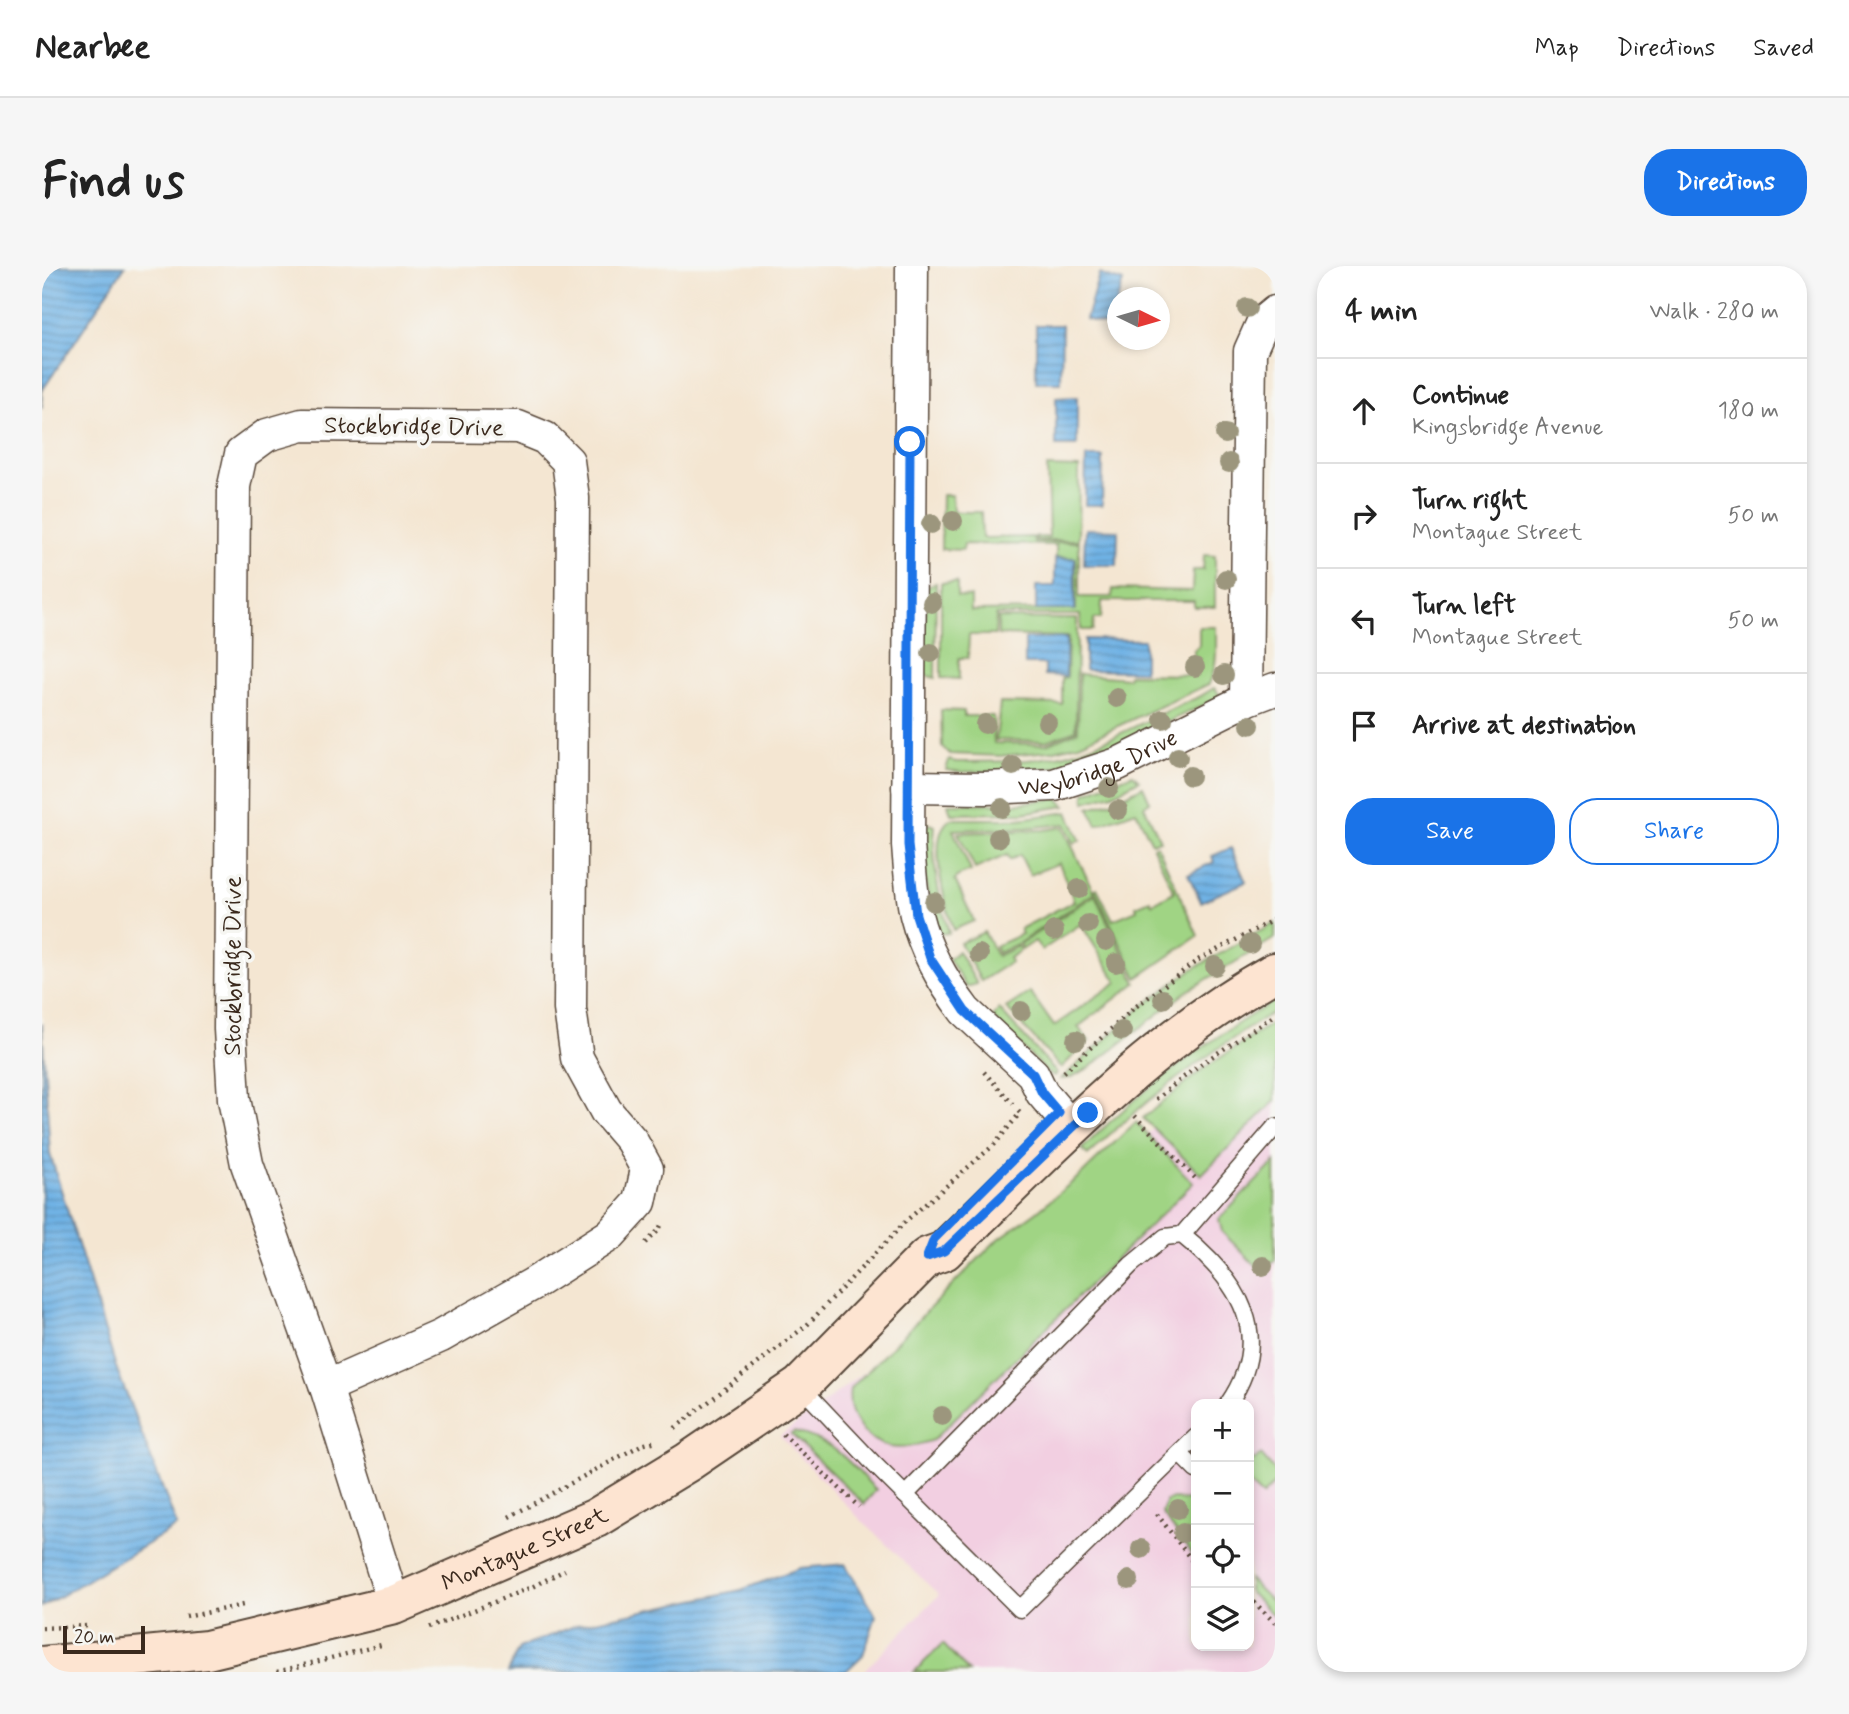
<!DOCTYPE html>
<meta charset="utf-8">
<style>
body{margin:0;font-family:Mynerve,sans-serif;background:#f6f6f6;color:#222}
.controls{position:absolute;right:21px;bottom:21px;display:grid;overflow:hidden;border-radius:14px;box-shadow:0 4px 10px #0003}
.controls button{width:63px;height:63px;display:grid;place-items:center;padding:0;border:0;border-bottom:2px solid #e0e0e0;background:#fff;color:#222;font:35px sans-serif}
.compass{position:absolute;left:1065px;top:21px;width:63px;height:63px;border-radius:50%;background:#fff;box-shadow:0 4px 10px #0003;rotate:95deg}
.scale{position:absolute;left:21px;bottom:18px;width:82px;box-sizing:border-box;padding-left:7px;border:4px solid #3b2a1e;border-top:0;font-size:19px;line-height:24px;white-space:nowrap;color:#3b2a1e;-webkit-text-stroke:5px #f6f6f2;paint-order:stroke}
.stop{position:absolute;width:21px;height:21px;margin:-16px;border:5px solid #1a73e8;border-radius:50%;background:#fff}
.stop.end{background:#1a73e8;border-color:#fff;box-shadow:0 2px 7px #0008}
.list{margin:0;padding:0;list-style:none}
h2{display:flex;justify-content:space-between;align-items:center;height:91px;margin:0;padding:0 28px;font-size:30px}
h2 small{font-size:23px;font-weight:400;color:#767676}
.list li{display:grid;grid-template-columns:46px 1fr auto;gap:21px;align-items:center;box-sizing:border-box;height:105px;padding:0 28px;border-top:2px solid #e0e0e0}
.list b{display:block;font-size:26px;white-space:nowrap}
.list p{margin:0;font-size:23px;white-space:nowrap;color:#767676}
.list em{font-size:23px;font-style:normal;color:#767676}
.actions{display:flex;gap:14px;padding:21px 28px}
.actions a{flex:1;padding:16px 0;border:2px solid #1a73e8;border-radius:28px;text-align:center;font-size:24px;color:#1a73e8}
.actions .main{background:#1a73e8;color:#fff}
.icon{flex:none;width:38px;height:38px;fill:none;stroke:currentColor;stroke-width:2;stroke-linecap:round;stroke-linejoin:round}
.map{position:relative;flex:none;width:1233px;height:1406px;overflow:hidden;border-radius:28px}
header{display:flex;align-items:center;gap:42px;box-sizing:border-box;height:98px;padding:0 35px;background:#fff;border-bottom:2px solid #e0e0e0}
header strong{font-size:33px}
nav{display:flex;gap:38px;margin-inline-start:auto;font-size:24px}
.intro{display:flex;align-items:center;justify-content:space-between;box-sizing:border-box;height:168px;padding:0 42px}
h1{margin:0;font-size:49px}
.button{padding:18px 32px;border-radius:28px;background:#1a73e8;color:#fff;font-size:24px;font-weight:700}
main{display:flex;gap:42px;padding:0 42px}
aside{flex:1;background:#fff;border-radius:28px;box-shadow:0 4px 10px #0003}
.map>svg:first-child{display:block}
.built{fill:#f2cfe1;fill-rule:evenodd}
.green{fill:#a0d484;stroke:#6e7f51;stroke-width:2}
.water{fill:url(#water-rules);stroke:#566e82;stroke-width:2}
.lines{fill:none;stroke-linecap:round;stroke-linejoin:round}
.lane-casing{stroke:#574639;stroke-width:19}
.street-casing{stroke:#574639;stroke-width:35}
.secondary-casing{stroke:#574639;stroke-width:42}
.path{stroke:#574639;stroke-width:4.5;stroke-dasharray:2 5;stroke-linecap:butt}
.lane{stroke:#fff;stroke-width:16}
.street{stroke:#fff;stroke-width:32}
.secondary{stroke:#fde4d1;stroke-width:38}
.tree{fill:#9c967d}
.route{stroke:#1a73e8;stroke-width:9}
.labels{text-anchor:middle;stroke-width:7;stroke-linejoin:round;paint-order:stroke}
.street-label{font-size:24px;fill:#3b2a1e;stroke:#f6f6f2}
</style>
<header>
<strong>Nearbee</strong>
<nav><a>Map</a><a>Directions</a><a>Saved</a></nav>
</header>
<div class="intro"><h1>Find us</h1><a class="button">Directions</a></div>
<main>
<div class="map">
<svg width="1233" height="1406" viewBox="0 0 1233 1406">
<defs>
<pattern id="water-rules" width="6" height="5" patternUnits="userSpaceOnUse" patternTransform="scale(1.75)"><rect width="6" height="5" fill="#70b2e5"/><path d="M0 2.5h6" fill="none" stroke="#5d91b9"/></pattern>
</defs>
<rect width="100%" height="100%" fill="#f6f6f2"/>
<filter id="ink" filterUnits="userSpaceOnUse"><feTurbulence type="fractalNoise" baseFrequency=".0143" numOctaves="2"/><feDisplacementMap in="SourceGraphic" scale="14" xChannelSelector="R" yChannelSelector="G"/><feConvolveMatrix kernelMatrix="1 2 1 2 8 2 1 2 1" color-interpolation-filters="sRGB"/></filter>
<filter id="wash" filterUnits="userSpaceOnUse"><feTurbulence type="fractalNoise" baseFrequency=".00686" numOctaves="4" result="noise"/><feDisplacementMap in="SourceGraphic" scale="28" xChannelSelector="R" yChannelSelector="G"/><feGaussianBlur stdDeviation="1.57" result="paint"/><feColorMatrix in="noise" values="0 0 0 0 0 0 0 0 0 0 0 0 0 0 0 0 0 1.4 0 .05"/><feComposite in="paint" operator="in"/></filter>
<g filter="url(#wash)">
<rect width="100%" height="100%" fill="#f4e6d2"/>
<path class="built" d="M1233,767v639h-412l76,-77 -80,-77 -79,-82 216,-164 235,-214zM1154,1138h53v242h-53z"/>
<g class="green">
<path d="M1005,201l32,1 -1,72h-43v-3h14z"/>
<path d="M900,229h10l1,17h28l1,26 51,-1 1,5h45v55h33l1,-8 79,2 1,-21h10l1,-15 11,1v51h-21v-6h-92l-1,18h-7l-1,11h-12l-1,-15h-84l-1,20h-26l-1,23h-9v21l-18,-1v-95l16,-1v14l14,1v14l105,-1v-52l-20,-1v-12l-92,-1 -1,6 -22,-1z"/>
<path d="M894,317l-1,95 -11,-3 2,-88z"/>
<path d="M956,352l79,1 -1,111 -30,11 -50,-1 4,-37 62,1v-26l5,-1 1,-40 -70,-2z"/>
<path d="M1157,361h17c0,20 2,38 -7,57l-130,60 -28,7 -51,5 -50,-2 -8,-7 -1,-37 23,1v5h29l1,27 52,1 32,-13 1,-57 49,4 1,-4 63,1 2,-25 5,-5z"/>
<path d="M1172,422l6,7 -3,4 -118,55 -23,8 -24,6 -37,2 -53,2 -16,-2 3,-10 7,2c38,-1 77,1 114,-9 44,-13 86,-39 129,-56z"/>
<path d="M1091,508l6,6 -26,14 -28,8v-9z"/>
<path d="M1101,520l7,16 -6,4 16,34 -8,3 -16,-32 -39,14 -8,-17 26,-7z"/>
<path d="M1016,532l7,8 -42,7 -72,1 -3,-10 74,-1z"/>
<path d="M1026,546l12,28 -6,3 -9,-19 -39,4 -73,2 18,41 -13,5 -3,4 19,41 -21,9c-7,-24 -28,-96 -2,-111h67z"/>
<path d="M883,557l10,3c-4,36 4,72 14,107l-11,1c-10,-33 -20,-77 -13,-111z"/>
<path d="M1021,561l31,66 -75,50 -21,10 -3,-7 27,-12 -2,-5 54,-28 -15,-38 -29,12 -10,-20 -10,5 -3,-5 -32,14 -17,-36 85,-3z"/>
<path d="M1115,579l41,91 -61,42 -43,-89 3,-1 16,32 24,-10 -1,-4 14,-6 2,4 22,-12 -21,-45z"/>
<path d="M1053,629l41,88 -58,44 11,14 -28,27 -55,-60 24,-16 24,34 63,-44 -36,-58 -39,26 -7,-9 -12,8 -3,-5z"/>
<path d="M1233,657v15l-89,54 -97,76 -19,10 -9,1 83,-74 47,-35z"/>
<path d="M942,666l13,24 21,-10 3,4 -12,8 2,4 -30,19 -21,-38z"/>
<path d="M916,685l19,33 -11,3 -17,-28z"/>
<path d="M1233,734v11c-67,42 -131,89 -187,144l-6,-6c56,-57 124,-107 193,-149z"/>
<path d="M957,743l58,64 -3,3 -6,-3 -55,-55z"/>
<path d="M1233,755v80l-74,74 -58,-57 59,-48z"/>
<path d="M1094,856l57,61 -260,257c-13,4 -29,10 -43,7 -27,-7 -44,-32 -40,-58l146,-148 40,-29 46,-38z"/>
<path d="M1233,896v98l-12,13 -41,-41 -3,-13z"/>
<path d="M753,1166c41,10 53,29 81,58l-12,14 -73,-70z"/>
<path d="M1219,1189l14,16v12l-13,13 -13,-12v-28l5,5z"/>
<path d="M1131,1233l23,2v58l-34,-46 4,-12z"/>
<path d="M1207,1313l26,26v12l-26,-25z"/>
<path d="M901,1378l26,28h-55z"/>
</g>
<g class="water">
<path d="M0,0h83l-83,125v17z"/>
<path d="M1057,8l24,8 -14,44 -23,-7z"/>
<path d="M994,59h26l-1,57h-25z"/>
<path d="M1035,131v49h-21v-48z"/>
<path d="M1044,191h17l-1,48h-17z"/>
<path d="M1043,263l33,1 -1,35h-33z"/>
<path d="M1013,292h20v52h-39v-24h19z"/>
<path d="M1024,372v38l-21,-1v-11h-20v-25z"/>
<path d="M1043,373l59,1v31l-59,-1z"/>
<path d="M1189,582l15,34 -45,20 -13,-28 26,-12 -2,-6z"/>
<path d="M0,757l8,131 66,213 61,159 -135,81z"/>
<path d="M803,1298l31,52 -13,39 -18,17h-337l11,-24 58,-23 164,-35 59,-22z"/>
</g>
</g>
<g filter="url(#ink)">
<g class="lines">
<defs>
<g id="lane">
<path d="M1140,969l93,-108"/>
<path d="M758,1120l74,78 146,145 176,-172"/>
<path d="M1138,1188l16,16"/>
<path d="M863,1229l226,-230 34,-28 17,-2c58,47 93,101 46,169"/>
</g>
<g id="street">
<path d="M870,0l-4,579c2,23 3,48 8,70 9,36 27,67 49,96l68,63 9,19 17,20"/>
<path d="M260,159l216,2 27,11 23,23 5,37 -3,511 7,49 29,53 25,29 16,29 -7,33 -30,33 -77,49 -92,52 -115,51 -79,-223 -13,-65 -4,-70 4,-543 7,-32 26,-19z"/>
<path d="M1204,434l4,-349 13,-29 12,-10"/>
<path id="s1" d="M866,521l77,1 69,-3 64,-21 128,-64 29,-11"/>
<path d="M284,1121l68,218"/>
</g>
<g id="secondary">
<path id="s2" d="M0,1400l165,-16 187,-45 202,-87 92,-56 112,-76 127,-129 17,-6c103,-99 204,-209 331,-279"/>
</g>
</defs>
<use href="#lane" class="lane-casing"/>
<use href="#street" class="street-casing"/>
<use href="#secondary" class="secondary-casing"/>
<g class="path">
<path d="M942,806l29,32"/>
<path d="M1022,806l70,-64 64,-48 77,-41"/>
<path d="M1114,833l42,-33 77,-51"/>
<path d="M1093,850l61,63"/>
<path d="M604,977l13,-13 3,-7"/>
<path d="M633,1162l132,-103 100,-105 88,-76 25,-31 -2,-2"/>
<path d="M741,1168l76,73"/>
<path d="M1115,1248l39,52"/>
<path d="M467,1251l132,-72 16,-4"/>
<path d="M1207,1331l26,26"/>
<path d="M144,1351l57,-12"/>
<path d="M0,1362l45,-2"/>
<path d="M387,1362l103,-41 33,-17"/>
<path d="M235,1406l104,-27"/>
</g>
<use href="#lane" class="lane"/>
<use href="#street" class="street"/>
<use href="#secondary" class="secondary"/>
</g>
<g class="tree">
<circle cx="1205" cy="42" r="10"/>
<circle cx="1183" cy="168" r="10"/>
<circle cx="1187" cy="197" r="10"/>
<circle cx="911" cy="255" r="10"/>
<circle cx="889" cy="258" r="10"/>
<circle cx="1184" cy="313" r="10"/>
<circle cx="890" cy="337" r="10"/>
<circle cx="889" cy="387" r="10"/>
<circle cx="1153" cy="401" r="10"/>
<circle cx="1182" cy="409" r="10"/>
<circle cx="1075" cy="432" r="10"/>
<circle cx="1121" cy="453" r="10"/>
<circle cx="1005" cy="456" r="10"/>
<circle cx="943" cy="458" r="10"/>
<circle cx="1208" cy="459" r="10"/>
<circle cx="1136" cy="491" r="10"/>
<circle cx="971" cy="500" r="10"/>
<circle cx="1148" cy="510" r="10"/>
<circle cx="1067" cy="522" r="10"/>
<circle cx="960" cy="542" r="10"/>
<circle cx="1076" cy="544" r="10"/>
<circle cx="956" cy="572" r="10"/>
<circle cx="1037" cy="623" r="10"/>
<circle cx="892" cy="636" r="10"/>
<circle cx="1046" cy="658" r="10"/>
<circle cx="1012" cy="665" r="10"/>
<circle cx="1064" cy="675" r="10"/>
<circle cx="1208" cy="678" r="10"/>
<circle cx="937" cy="688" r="10"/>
<circle cx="1074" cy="697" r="10"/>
<circle cx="1173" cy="700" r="10"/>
<circle cx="1121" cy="733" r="10"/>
<circle cx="979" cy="745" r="10"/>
<circle cx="1080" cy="765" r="10"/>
<circle cx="1034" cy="774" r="10"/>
<circle cx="1221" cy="1000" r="10"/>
<circle cx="900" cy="1150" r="10"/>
<circle cx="1136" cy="1243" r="10"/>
<circle cx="1141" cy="1267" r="10"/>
<circle cx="1099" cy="1283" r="10"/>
<circle cx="1087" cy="1314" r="10"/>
</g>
</g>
<g class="lines" filter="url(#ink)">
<path class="route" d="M868,176l-2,403 8,70 14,43 35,53 68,63 9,19 17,20 -125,126 -7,18 17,-6 144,-138"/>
</g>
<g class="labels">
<g class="street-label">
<text transform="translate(372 160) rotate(1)" y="8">Stockbridge Drive</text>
<text dy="8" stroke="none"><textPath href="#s1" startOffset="194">Weybridge Drive</textPath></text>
<text transform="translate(190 700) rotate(-90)" y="8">Stockbridge Drive</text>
<text dy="8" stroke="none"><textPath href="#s2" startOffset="500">Montague Street</textPath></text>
</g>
</g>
</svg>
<div class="controls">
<button>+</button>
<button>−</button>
<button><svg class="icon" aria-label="locate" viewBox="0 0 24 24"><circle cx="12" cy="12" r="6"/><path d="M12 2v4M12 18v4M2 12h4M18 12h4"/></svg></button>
<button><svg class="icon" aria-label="layers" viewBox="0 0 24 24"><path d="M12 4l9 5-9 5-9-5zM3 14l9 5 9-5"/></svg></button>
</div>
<svg class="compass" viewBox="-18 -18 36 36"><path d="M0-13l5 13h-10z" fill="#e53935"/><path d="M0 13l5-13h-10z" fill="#767676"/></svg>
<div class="scale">20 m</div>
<div class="stop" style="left:868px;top:176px"></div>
<div class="stop end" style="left:1046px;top:847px"></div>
</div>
<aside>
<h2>4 min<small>Walk · 280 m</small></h2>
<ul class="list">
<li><svg class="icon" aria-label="ahead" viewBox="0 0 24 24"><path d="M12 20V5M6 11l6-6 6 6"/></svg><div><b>Continue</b><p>Kingsbridge Avenue</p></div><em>180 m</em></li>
<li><svg class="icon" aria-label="right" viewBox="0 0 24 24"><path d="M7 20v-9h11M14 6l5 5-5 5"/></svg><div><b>Turn right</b><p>Montague Street</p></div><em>50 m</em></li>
<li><svg class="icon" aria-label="left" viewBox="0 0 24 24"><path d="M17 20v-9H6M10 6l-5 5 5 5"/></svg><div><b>Turn left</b><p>Montague Street</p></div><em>50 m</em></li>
<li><svg class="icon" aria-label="arrive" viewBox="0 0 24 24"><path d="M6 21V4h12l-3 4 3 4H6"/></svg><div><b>Arrive at destination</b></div></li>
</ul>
<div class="actions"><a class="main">Save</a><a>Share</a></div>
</aside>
</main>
